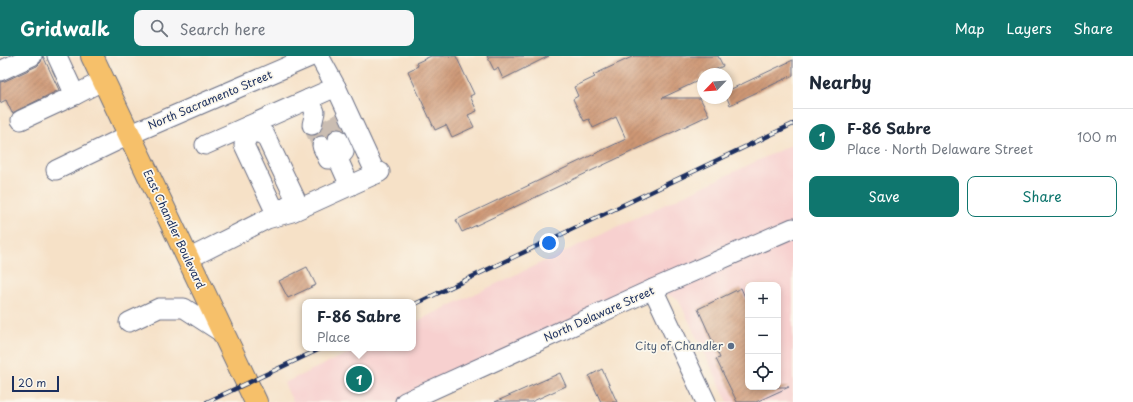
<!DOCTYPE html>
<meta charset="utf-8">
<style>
body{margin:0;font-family:"Playpen Sans",sans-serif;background:#f6f6f7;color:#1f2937}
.controls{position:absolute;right:12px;bottom:12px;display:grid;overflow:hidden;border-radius:8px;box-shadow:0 2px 6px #0003}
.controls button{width:36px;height:36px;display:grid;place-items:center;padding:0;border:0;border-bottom:1px solid #e0e1e3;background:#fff;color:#1f2937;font:20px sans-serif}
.compass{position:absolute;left:697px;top:12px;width:36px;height:36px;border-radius:50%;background:#fff;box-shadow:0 2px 6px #0003;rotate:245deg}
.scale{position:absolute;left:12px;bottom:10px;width:47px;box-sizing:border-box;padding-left:4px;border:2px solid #1b2f5e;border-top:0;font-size:11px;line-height:14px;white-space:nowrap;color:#1b2f5e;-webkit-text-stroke:3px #fbf7ec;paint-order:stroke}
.you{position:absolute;left:549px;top:187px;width:14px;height:14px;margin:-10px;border:3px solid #fff;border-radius:50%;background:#1a73e8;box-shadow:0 0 0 6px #1a73e833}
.badge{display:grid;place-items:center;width:26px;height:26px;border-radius:50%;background:#0f766e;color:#fff;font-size:13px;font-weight:700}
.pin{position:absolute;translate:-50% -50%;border:2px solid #fff;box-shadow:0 1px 4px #0006}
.popup{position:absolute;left:302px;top:243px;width:114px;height:52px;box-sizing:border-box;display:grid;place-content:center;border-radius:8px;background:#fff;filter:drop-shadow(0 1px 3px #0005);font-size:13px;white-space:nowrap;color:#747a83}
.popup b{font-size:15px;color:#1f2937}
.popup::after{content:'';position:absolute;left:50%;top:100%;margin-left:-8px;border:8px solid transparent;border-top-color:#fff}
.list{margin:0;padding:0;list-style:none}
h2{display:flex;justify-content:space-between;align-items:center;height:52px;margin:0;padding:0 16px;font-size:17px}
h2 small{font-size:13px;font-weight:400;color:#747a83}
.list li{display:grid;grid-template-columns:26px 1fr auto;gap:12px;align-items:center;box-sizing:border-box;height:56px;padding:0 16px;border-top:1px solid #e0e1e3}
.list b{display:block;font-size:15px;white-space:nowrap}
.list p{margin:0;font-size:13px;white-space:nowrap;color:#747a83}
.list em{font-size:13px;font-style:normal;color:#747a83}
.actions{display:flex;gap:8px;padding:12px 16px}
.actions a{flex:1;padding:9px 0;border:1px solid #0f766e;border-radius:8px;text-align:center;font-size:14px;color:#0f766e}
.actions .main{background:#0f766e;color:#fff}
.icon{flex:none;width:22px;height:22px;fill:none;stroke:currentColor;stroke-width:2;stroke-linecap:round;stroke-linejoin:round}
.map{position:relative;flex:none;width:793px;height:346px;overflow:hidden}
header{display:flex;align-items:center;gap:24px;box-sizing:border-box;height:56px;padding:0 20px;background:#0f766e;color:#fff}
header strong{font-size:19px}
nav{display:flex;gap:22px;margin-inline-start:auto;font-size:14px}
.search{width:280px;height:36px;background:#f6f6f7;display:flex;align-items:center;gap:10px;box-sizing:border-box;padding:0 14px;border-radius:8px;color:#747a83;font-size:15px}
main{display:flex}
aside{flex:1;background:#fff}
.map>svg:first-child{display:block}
.built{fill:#f7d0cf;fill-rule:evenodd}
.building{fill:url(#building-hatch)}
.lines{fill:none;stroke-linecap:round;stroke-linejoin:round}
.minor-tunnel{stroke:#cabdb2;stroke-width:19;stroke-dasharray:19 10;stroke-linecap:butt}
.minor-casing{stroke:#686d83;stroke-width:21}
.major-casing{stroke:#686d83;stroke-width:24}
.minor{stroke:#fff;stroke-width:19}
.major{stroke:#f6c06b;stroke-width:22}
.rail-casing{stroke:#1b2f5e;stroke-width:4.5}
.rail{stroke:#fbf7ec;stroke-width:3;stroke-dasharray:9;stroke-linecap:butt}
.service-dot{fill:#5c6f8a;stroke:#fbf7ec;stroke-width:1.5}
.labels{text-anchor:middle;stroke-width:3.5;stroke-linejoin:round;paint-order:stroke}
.street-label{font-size:11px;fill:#1b2f5e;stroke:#fbf7ec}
.service-label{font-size:11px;fill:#4e5e75;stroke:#fbf7ec;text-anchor:end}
</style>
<header>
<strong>Gridwalk</strong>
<div class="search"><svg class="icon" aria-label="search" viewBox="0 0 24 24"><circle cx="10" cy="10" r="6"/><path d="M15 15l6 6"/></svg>Search here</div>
<nav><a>Map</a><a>Layers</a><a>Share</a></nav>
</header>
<main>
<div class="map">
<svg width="793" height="346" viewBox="0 0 793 346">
<defs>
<pattern id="building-hatch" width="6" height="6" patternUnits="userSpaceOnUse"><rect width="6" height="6" fill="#ce9775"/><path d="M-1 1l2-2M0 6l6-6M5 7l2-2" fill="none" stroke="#a67c63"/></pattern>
</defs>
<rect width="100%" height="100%" fill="#fbf7ec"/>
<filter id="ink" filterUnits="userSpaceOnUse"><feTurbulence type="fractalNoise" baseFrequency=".025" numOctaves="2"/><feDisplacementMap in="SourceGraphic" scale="8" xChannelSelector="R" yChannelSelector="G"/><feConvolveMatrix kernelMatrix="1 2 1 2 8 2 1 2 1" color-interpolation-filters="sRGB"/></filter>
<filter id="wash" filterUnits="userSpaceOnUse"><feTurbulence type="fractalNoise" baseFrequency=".012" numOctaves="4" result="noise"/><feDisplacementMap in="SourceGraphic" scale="16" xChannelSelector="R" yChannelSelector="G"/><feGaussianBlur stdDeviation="0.9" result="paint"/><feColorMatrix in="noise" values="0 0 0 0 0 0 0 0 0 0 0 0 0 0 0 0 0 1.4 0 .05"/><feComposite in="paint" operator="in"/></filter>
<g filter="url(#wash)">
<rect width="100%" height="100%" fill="#f6e1c7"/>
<path class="built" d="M793,88v258h-65l-50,-103 -25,-10 -248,113h-112l-9,-19 75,-35h54v-25zM748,229h30v102h-30z"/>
<g id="blocks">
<g class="building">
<path d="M43,0l16,34 -47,23 -6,-13 -6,3v-21l5,-1 32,-15 4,-4z"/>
<path d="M431,0h25l18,38 -4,2 7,15 -9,4 6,12 -22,10 -6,-12 -11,5 -27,-59 10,-5 -2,-3z"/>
<path d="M487,0h62l-46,23 -5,-11 -4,2z"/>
<path d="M634,0h84l5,10 -16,8h-4v2l-2,1 1,2 -40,19h38l9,17 -247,117 -6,-12 170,-81 -10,-22 -23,11 -4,-9 -5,2 -11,-22 5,-3 -4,-9 21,-10 -2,-2z"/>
<path d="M793,4v15l-63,30 -3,-7v-7z"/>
<path d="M307,211l9,18 -28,13 -9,-17z"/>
<path d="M741,232l7,16v83h41l-33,15h-19l-21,-43 4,-1 -22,-49z"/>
<path d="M602,313l15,33h-16l-12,-26z"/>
<path d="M560,317l6,13 -35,16h-36z"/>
</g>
</g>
</g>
<g filter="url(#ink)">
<use href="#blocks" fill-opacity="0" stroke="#686d83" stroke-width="1"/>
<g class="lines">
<g class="minor-tunnel">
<path d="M328,62l10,21"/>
<path d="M312,69l10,21"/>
</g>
<defs>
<g id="minor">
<path d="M319,0l17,31 40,87"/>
<path d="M0,15l32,-15"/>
<path d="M75,39l29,-15"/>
<path d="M309,43l6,13 -3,13"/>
<path d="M21,64l54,-25 -18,-39"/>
<path d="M248,70l2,5 -6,14 30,64 13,-1 8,-10 -30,-63 -15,-4"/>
<path d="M205,89l131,-58"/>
<path d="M322,90l6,13h10"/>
<path d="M338,103l12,27"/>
<path d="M338,103l6,-7 -6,-13"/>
<path d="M56,114l73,-35 183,-79"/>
<path d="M188,203l79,-40 25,-7 88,-40"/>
<path d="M653,233l53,113"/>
<path d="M129,266l30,-14h25l40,26"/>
<path d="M405,346l248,-113 140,-61"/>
</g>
<path id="major" d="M92,0l164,346"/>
</defs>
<use href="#minor" class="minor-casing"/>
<use href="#major" class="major-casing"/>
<use href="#minor" class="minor"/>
<use href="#major" class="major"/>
<defs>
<g id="rail">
<path d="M413,249l380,-181"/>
<path d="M207,346l115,-54"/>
</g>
</defs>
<use href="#rail" class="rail-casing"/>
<use href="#rail" class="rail"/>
</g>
</g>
<circle class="service-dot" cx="731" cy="290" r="4"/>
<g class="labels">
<g class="street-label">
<text transform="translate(210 44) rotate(-23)" y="4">North Sacramento Street</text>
<text transform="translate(174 173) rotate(65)" y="4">East Chandler Boulevard</text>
<text transform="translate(599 258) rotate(-24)" y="4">North Delaware Street</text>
</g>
<g class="service-label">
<text x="723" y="294">City of Chandler</text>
</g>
</g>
</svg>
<div class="controls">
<button>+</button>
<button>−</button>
<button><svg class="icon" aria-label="locate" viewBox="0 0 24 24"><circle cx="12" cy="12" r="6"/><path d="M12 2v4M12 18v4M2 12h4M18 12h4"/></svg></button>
</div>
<svg class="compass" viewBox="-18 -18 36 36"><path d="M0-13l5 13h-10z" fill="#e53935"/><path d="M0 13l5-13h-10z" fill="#747a83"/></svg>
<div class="scale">20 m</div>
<div class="you"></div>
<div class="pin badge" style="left:359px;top:323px">1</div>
<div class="popup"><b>F-86 Sabre</b>Place</div>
</div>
<aside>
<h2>Nearby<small></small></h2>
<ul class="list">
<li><span class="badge">1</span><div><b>F-86 Sabre</b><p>Place · North Delaware Street</p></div><em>100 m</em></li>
</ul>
<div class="actions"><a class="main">Save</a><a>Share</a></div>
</aside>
</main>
